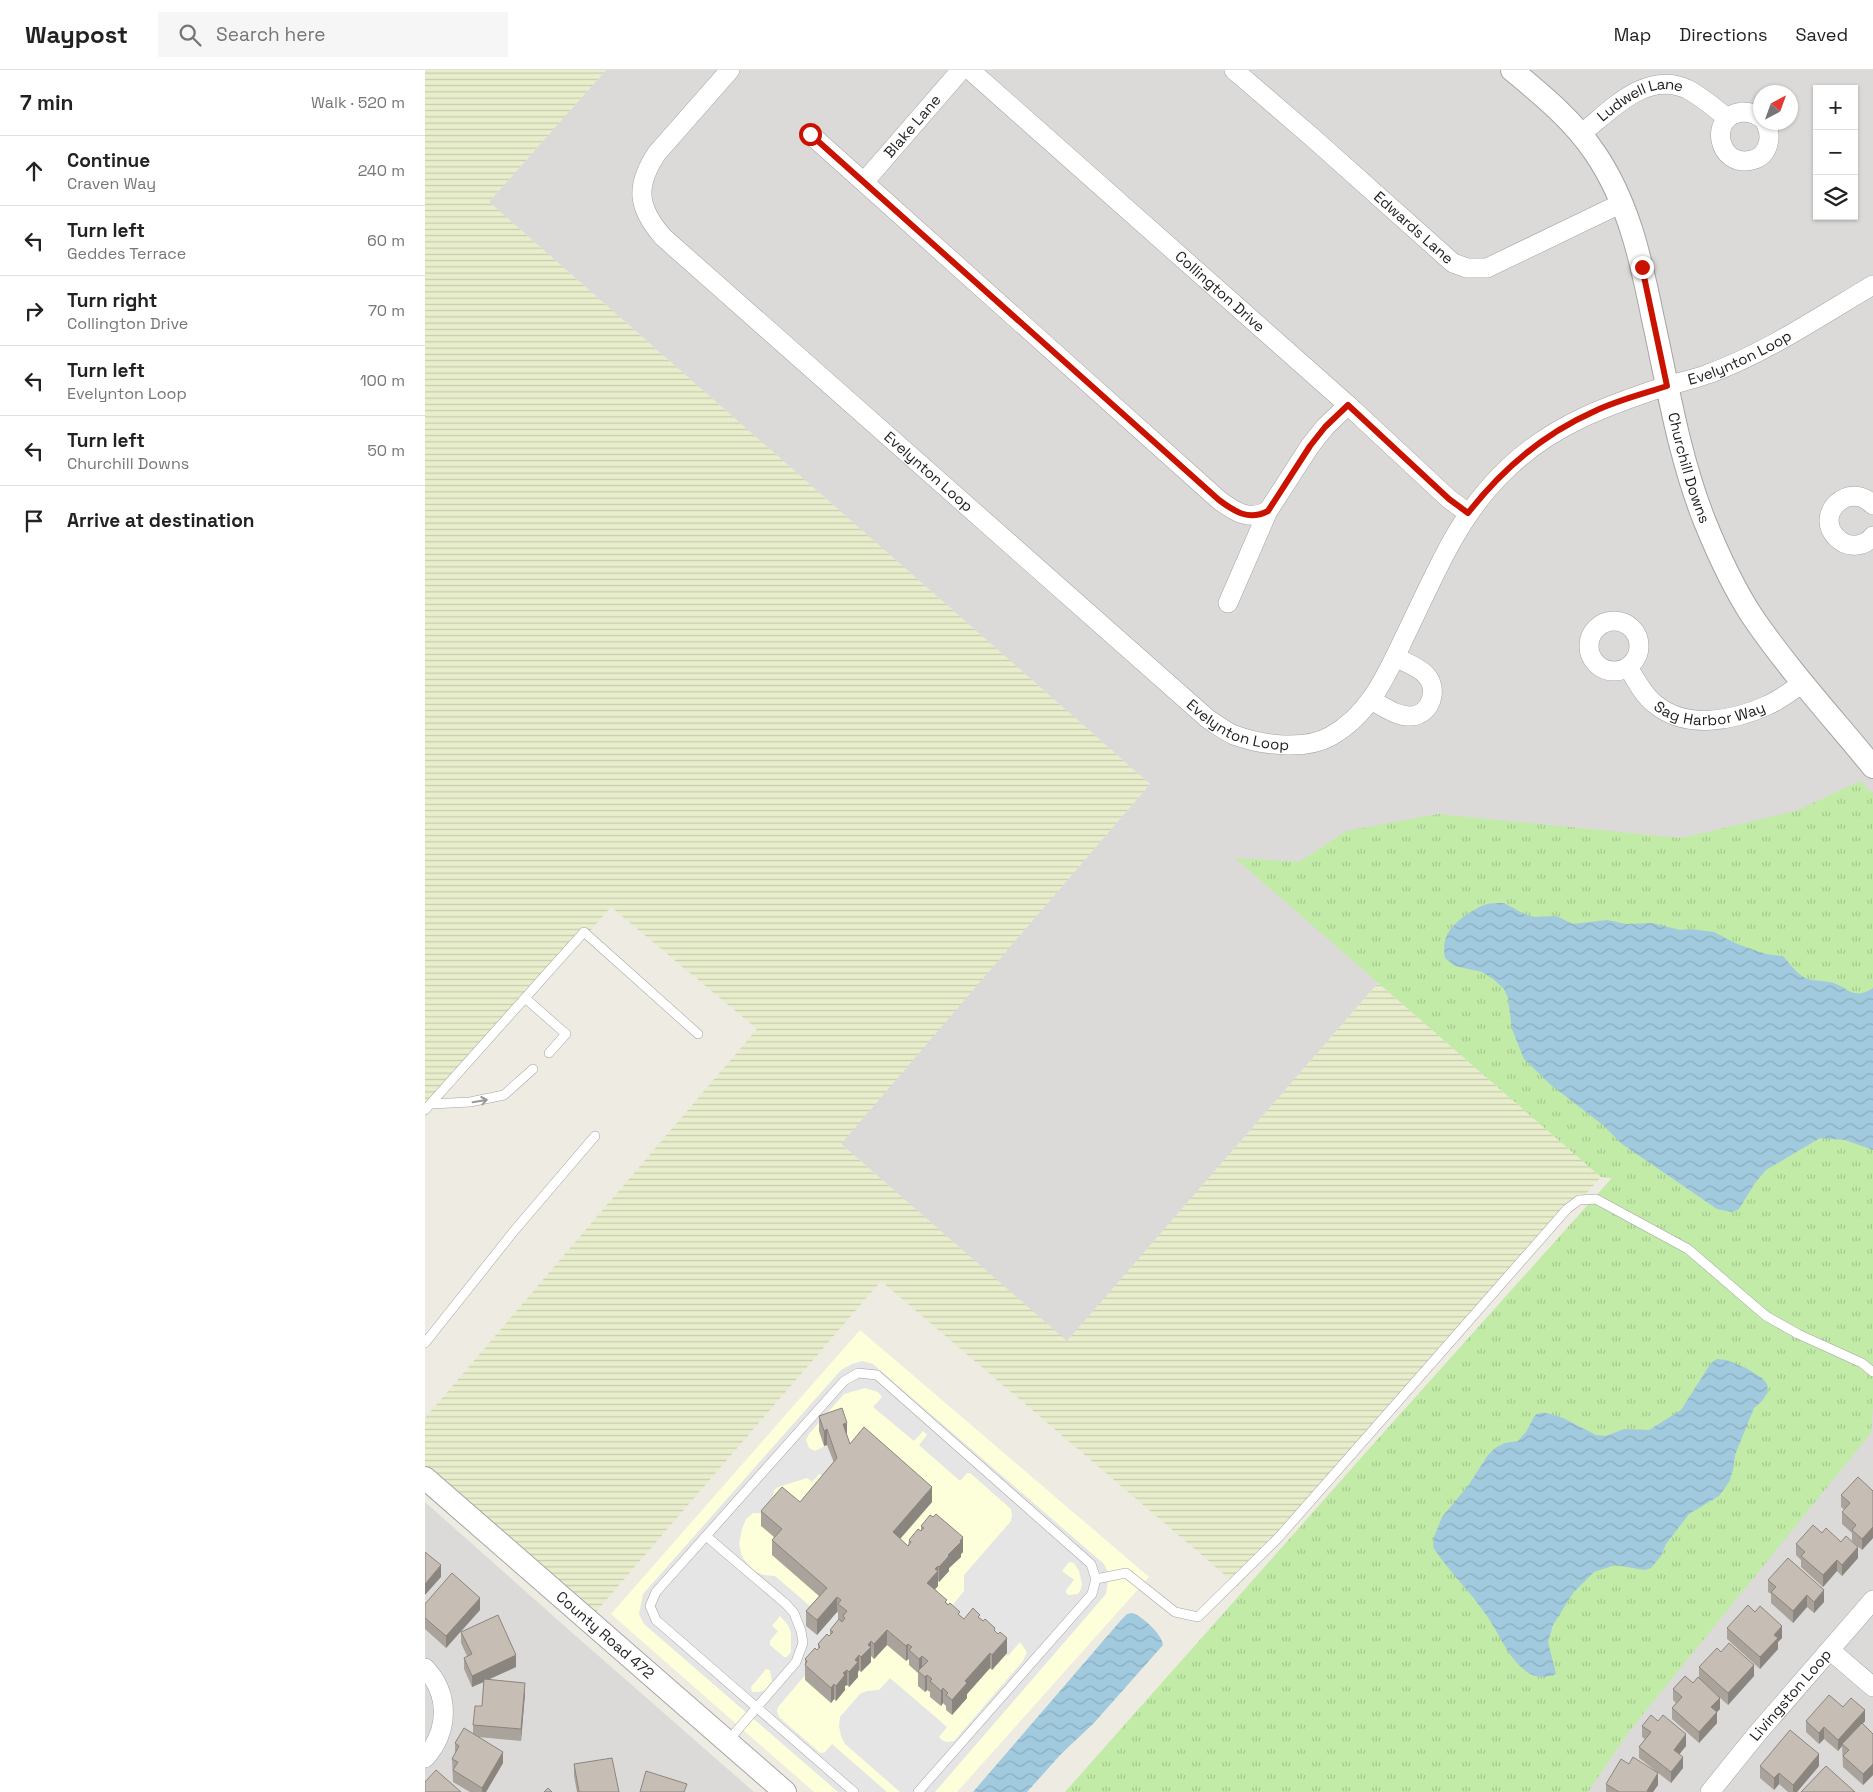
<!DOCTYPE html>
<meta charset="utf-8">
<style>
body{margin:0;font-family:"Space Grotesk",sans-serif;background:#f6f6f6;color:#222}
.controls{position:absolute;right:15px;top:15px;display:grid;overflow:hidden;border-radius:0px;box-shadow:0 1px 4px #0004}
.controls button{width:45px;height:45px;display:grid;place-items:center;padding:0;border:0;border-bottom:1px solid #e0e0e0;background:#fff;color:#222;font:25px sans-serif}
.compass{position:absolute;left:1328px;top:15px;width:45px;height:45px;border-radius:50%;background:#fff;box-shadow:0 1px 4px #0004;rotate:41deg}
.stop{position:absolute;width:15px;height:15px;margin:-11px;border:4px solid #c91300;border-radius:50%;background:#fff}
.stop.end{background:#c91300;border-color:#fff;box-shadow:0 1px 5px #0008}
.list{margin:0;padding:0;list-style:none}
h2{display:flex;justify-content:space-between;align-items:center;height:65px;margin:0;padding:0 20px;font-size:21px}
h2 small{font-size:16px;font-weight:400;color:#767676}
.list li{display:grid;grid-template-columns:32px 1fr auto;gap:15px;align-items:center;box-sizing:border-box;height:70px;padding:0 20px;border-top:1px solid #e0e0e0}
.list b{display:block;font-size:19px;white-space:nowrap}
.list p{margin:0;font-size:16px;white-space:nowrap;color:#767676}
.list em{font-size:16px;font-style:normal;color:#767676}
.icon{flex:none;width:28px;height:28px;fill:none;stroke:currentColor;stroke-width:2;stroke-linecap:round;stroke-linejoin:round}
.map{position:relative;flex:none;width:1448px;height:1722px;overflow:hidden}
header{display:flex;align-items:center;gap:30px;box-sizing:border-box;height:70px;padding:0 25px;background:#fff;border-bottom:1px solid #e0e0e0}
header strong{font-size:24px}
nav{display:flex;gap:28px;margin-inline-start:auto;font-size:18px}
.search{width:350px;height:45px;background:#f6f6f6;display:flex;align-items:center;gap:12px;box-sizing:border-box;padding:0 18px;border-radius:0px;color:#767676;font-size:19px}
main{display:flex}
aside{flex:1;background:#fff}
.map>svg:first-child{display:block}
.residential{fill:#dbdad9;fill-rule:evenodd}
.education{fill:#fcffda}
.farmland{fill:url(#farmland-rules)}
.grass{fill:url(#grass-tufts)}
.parking{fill:#e5e5e5;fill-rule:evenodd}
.water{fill:url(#water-waves)}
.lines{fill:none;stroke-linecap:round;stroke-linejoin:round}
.service-casing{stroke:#a4a4a4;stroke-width:10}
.minor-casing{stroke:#a4a4a4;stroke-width:20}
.tertiary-casing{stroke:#a4a4a4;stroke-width:24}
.service{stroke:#fff;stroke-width:9}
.minor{stroke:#fff;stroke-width:19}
.tertiary{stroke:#fff;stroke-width:22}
.wall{fill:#aaa39c}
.shaded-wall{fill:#8b857f}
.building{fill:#c6beb5;stroke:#8b857f}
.oneway{stroke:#999}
.route{stroke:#c91300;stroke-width:6}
.labels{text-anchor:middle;stroke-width:4;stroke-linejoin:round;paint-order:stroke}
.street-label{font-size:15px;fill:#1d1d1d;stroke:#fff}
</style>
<header>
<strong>Waypost</strong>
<div class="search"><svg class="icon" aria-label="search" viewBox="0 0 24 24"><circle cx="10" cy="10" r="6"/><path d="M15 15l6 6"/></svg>Search here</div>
<nav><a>Map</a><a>Directions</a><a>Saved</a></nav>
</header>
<main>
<aside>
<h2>7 min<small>Walk · 520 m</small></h2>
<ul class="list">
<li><svg class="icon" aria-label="ahead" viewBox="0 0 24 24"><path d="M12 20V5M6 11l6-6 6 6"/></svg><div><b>Continue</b><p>Craven Way</p></div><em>240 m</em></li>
<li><svg class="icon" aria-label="left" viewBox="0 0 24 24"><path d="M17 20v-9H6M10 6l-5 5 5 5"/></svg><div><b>Turn left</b><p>Geddes Terrace</p></div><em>60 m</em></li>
<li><svg class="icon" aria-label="right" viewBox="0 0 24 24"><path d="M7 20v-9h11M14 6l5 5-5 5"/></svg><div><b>Turn right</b><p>Collington Drive</p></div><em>70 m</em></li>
<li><svg class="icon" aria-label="left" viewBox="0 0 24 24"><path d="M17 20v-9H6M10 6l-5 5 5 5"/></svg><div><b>Turn left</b><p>Evelynton Loop</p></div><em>100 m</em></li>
<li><svg class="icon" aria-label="left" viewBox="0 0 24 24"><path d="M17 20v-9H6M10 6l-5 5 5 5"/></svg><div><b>Turn left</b><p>Churchill Downs</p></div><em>50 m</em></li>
<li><svg class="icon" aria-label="arrive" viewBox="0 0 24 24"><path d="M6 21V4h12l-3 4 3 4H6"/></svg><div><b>Arrive at destination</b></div></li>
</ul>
</aside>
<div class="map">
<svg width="1448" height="1722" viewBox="0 0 1448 1722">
<defs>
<pattern id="farmland-rules" width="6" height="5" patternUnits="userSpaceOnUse" patternTransform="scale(1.25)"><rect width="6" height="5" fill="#e8eecc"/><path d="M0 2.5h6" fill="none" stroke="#c7ccaf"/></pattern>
<pattern id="grass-tufts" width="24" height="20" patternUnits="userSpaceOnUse" patternTransform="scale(1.25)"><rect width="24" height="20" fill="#c1eba6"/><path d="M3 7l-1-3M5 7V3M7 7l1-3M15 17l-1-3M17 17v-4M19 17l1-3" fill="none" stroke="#a5c98e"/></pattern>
<pattern id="water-waves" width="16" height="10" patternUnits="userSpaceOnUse" patternTransform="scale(1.25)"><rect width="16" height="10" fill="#a1cade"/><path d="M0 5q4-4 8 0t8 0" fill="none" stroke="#8aadbe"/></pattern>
</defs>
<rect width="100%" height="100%" fill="#eeebe2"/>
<g class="residential">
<path d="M181,0h1267v1722h-807l546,-614 -11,-1 -223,-194 -311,359 -227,-199 310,-359 -661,-582zM1392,19h37v127h-37zM1336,22h30v30h-30z"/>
<path d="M0,1432l144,128 185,162h-329z"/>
</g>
<path class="education" d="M435,1260l289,247 -192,215h-143l-203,-178z"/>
<path class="farmland" d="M0,0h181l-117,132 661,582 -309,360 226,197 311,-358 223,194 -363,409 -357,-305 -286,332 -170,-147v-48l332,-389 -146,-122 -186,210z"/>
<path class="grass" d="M1435,711l13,13v611l-2,28 -244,301 -39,58h-523l311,-351 236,-263 -11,-1 -366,-319 64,4 47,-31 92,-17 243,24 115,-27z"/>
<path class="parking" d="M437,1291l11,3 231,200 5,10 -3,20 -171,198h-35l-55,-48 -4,-8 -2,-10 1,-9 20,-23 7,-3 12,-1 11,-12 57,49 -8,10 3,3 4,2 8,-1 69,-80 4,-9 -7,-10 -12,14 -2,-3 -55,-46 13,-16v-16l47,-54 1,-6 -1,-6 -41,-36h-3l-7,8 -41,-36 8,-10 -4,-4 -9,10 -41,-34 9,-10 -4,-5 -13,-4 -21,6 -35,40 -3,6 3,8 6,3 12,-6 8,20 -12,11 -4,-2 -7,8 -5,-4 -29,9 -4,3 -7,29 -7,-6h-7l-7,6 -4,10 -3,15 3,13 12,14 10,4 11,1 43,37 -1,22 20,-23 4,3 6,11 -69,81 -1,4 2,6 41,36 5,-1 7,-8 55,48h-49l-194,-168 -5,-10 4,-20 198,-224 11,-6zM644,1492l5,1 5,8 3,13 -1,5 -3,5 -9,1 -3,-2v-3l8,-10 -12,-9zM355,1546l8,9 3,8v19l-4,5h-3l-14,-12v-4l8,-10 -6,-5zM341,1599l4,1 2,12 -7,8 -6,2h-7l-1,-5z"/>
<g class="water">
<path d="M1079,833l20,11 11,3 21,-1 17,8 34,-4 19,4 26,-1 28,7 10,-1 24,3 21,11 19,7 12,4 17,2c6,6 11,15 19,20 9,6 17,4 27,6 19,3 22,20 44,6v162l-28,-10 -25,-2 -54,32 -11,13 -16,26 -7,3 -15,-3 -95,-65 -19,-19 -52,-40 -27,-26 -12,-30 -4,-31 -4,-9 -11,-10 -11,-7 -27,-6 -10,-8c-4,-20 5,-32 21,-43 5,-3 12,-8 18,-10 6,-2 13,-2 20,-2z"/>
<path d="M1292,1289l9,1 20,8 16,10 5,6 1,8 -6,9 -8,7 -19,47 -2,15 -4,12 -10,14 -30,18 -23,30 -5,12 -10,12 -6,2 -30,-5 -21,7 -21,21 -20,32 -5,17 8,32c-9,4 -20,4 -29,-2 -19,-14 -27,-37 -40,-56 -16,-24 -38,-44 -54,-69l1,-10 8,-20 26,-31 20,-31 7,-7 10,-5 13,-2 8,-9 9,-17 5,-2h7l16,5 33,17 10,1 18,-7 25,1 32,-20 30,-47z"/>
<path d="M707,1543c10,3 30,21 31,32l-70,79 -31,29 -35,39h-54l149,-173 5,-5z"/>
</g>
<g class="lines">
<defs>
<g id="service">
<path d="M100,928l41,36 -17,19"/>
<path d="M6,1034l39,-2 34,-7 29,-26"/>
<path d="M0,1040l159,-178 114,102"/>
<path d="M0,1273l89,-112 81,-95"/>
<path d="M281,1466l80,68 8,9 7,18 2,12 -7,19 -69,80"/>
<path d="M671,1509l30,-6 49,39 23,5 81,-80 288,-328 12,-9 17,-1 92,50 78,67 32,18 64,29 11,9"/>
<path d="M429,1722l-198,-172 -6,-14 6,-14 17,-19 171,-192 14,-8 19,2 214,189 5,15 -4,15 -174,198"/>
</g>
<g id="minor">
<path id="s1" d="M305,0l-73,83c-22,33 -20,54 6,84l545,482c8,5 17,12 26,16 27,10 71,16 97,1 39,-22 56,-62 74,-100 13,-27 26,-55 40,-82 17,-33 37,-62 64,-87 45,-43 100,-62 157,-81 14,-4 29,-7 42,-12 56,-20 114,-59 165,-89"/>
<path id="s2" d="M545,0l378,335 101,94 19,14"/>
<path id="s3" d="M809,0l79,68 140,125 14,5h20l135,-65"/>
<path d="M1336,48c-6,-5 -12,-6 -19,-6 -35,4 -24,57 10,48 17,-4 21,-24 13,-38"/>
<path d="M385,64l409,366c16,12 30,21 49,11"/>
<path id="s4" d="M1156,64c29,-23 65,-64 106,-45 15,8 28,19 40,29"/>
<path id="s5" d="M439,112l97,-112"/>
<path d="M1448,435c-24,-25 -59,9 -37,32 4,4 10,8 16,8 9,1 16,-3 21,-9"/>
<path d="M803,533l40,-92 42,-65 15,-19 23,-22"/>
<circle cx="1189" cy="576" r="25"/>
<path id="s6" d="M1203,597c8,13 15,28 27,37 31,26 78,17 113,1 12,-5 24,-15 35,-22"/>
<path d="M946,630c12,6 26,17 40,16 20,-1 28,-27 15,-41 -7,-8 -22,-13 -31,-18"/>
<path d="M1405,1580l43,37"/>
<path d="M0,1598c25,26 24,63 0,90"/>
<path id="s7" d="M1285,1722l46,-57 117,-135"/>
</g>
<g id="tertiary">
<path id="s8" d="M1087,0c30,25 61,50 83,83 34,50 46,107 58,166 15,68 26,138 52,203 13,32 28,65 47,94 36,53 80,101 121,151"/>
<path id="s9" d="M0,1408l360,314"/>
</g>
</defs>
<use href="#service" class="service-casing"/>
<use href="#minor" class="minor-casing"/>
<use href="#tertiary" class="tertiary-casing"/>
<use href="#service" class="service"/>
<use href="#minor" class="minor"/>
<use href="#tertiary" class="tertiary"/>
</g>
<g class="wall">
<path d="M394,1346l28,19 3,9 82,58 -32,37 8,7 1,-6 12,-9v-5l42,26 -2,2v3l-12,11v3l-10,11 -1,-1v5l-3,3 12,14 17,16 16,-1 15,13 12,22 -15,17 -2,-2 -23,26v4l-15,17 -6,-5v-4l-3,-3 -2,3 -11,-9v-5l-3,-2 -2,2 -7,-6v-13l-9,-8v-5l-1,-1 -2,2 -19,-16 -13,14 -3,-3v6l-10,10 -2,-2 -1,2v5l-9,10 -2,-2 -2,1v4l-9,11 -2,-2 -3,4 -26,-23v-21l12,-9 1,-1v-5l12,-9v-5l9,-10 -1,-1v-6l-1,-1 -20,23 -11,-9v-15l13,-15 -47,-41v-15l2,-3 -13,-11v-15l39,-9 34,-39 -7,-18 -3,1 -5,-15z"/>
<path d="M1448,1421v47l-11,12 -10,-9v-8l-10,-9v-12l3,-2 -4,-3v-12z"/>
<path d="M1397,1463l36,25 -16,18 -5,-5 -14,16 -22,-20v-7l-5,-5v-11z"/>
<path d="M1343,1510l56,22 -10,11 -7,-6 -14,16 -22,-20v-9l-3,-2z"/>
<path d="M0,1534l55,6 -34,38 -21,-19z"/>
<path d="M1330,1542l27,26 -4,4v7l-18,20 -33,-30v-11z"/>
<path d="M36,1562l55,35 -27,12 36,15 -4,47 -43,-4 25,26 -17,29h-16l-17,-10 -1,-23 3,-5v-11l18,-9v-9l9,-19 2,-24 -12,5 -8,-18v-11l3,-2 -6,-13z"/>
<path d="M1296,1582l33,24 -26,29 -29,-26v-12z"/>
<path d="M1248,1619l47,20 -3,3v11l-18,20 -27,-24v-11l4,-5 -3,-3z"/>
<path d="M1418,1637l22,14 -3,3 11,10v41l-10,10 -20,-18 -1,-21 -4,5 -14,-12 -5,5 -13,-12v-11z"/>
<path d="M1217,1656l44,20 -7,8 4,14 -12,15 -32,-25v-11l6,-8 -3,-2z"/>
<path d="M149,1694l45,28h-42l-3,-16z"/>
<path d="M1335,1696h59l-22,26h-9l-9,-8 -5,6 -14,-12z"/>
<path d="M1181,1714l52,1 -5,7h-47z"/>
</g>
<g class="shaded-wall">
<path d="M422,1353v15l-4,-14z"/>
<path d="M402,1359v16l-3,1v-15z"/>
<path d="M507,1417v15l-39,45v-15z"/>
<path d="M1448,1457v11l-11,12v-11z"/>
<path d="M538,1467v15l-2,2v3l-12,11v3l-10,11v-15l9,-12z"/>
<path d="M1433,1477v11l-16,18v-11z"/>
<path d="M1412,1490v11l-14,16v-12z"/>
<path d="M16,1495v12l-16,18v-11z"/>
<path d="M513,1496v20l-11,12v-15l8,-14z"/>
<path d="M1399,1520v12l-10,11v-11z"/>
<path d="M1382,1525v12l-14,16v-12z"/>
<path d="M412,1527v15l-20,23v-15z"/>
<path d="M55,1528v12l-34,38v-12z"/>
<path d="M1357,1556v12l-4,4v7l-18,20v-12l14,-22z"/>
<path d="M462,1560v15l-13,14v-15z"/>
<path d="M582,1568v15l-15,17v-15z"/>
<path d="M446,1571v21l-10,10v-15l7,-12z"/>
<path d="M483,1574v15l-2,2v-15z"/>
<path d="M565,1583v15l-23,26v4l-15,17v-15l13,-19z"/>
<path d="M91,1585v12l-44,20v-11z"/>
<path d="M434,1585v15l-1,2v5l-9,10v-15l6,-12z"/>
<path d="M497,1586v15l-3,1v-13z"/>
<path d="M1329,1595v11l-26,29v-12z"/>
<path d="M422,1600v15l-2,1v4l-9,11v-15l7,-13z"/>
<path d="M502,1605v15l-2,2v-15z"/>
<path d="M100,1613v11l-4,47v-12z"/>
<path d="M409,1614v15l-3,4v-15z"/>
<path d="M518,1618v15l-2,3v-15z"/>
<path d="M1295,1628v11l-3,3v11l-18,20v-11l12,-25z"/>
<path d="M1440,1640v11l-21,24 -2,-1v2l-4,5v-11z"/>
<path d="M1399,1657v12l-5,5v-11z"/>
<path d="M1261,1664v12l-12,15v-11z"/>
<path d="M78,1682v11l-17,29h-4v-4z"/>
<path d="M1394,1684v12l-22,26h-4v-7z"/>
<path d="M1258,1687v11l-12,15v-11z"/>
<path d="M1448,1694v11l-10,10v-11z"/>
<path d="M1233,1703v12l-5,7h-6v-1z"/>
<path d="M1354,1703v11l-5,6v-12z"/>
</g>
<g class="building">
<path d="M417,1338l5,15 -4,1 7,20 14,-17 68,60 -39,45 15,14 3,-4 -2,-2 9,-11 3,2 3,-3 -3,-2 9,-11 3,2 3,-3 27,23 -3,4 1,1 -13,13 1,1 -10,11 -1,-1 -3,3 3,2 -11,12 20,17 -2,2 3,3 2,-2 10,9 -2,2 6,5 9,-11 7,7 -2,2 5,4 2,-2 10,9 -1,2 4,4 2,-2 7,6 -15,17 -2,-2 -25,28 2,2 -15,17 -6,-5 2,-2 -5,-5 -2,3 -11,-10 2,-2 -5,-4 -2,2 -7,-6 10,-10 -6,-5 -3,3 -10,-9 3,-3 -4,-3 -2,2 -19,-16 -13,14 -3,-3 -3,4 3,2 -10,10 -2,-2 -4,5 3,2 -9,10 -2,-2 -4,3 2,2 -9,11 -2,-2 -3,4 -26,-23 2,-4 -2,-2 10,-11 2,2 3,-3 -2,-3 9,-10 2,2 4,-4 -3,-2 9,-11 3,3 3,-4 -2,-2 4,-5 -9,-7 3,-4 -4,-3 -20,23 -11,-9 21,-23 -55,-48 10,-11 -21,-18 21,-24 18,15 37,-44 -10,-29 -3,2 -5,-15z"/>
<path d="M1433,1407l15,14v36l-11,12 -10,-9 4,-5 -14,-13 8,-9 -9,-8z"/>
<path d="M1388,1455l9,8 4,-5 15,14 5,-6 12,11 -16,18 -5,-5 -14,15 -22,-19 4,-4 -9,-8z"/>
<path d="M0,1482l16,13 -16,19z"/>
<path d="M1363,1488l36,32 -10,12 -7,-7 -14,16 -22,-19 5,-5 -8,-7z"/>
<path d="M27,1503l28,25 -34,38 -21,-18v-14z"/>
<path d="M1323,1535l7,7 5,-6 22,20 -8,9 4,3 -18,19 -33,-29z"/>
<path d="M73,1545l18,40 -44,21 -8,-18 8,-4 -11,-22z"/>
<path d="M1304,1573l25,22 -26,28 -29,-26 18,-19 4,4z"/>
<path d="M1260,1606l8,7 5,-6 22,21 -9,9 6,5 -18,20 -27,-24 10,-11 -9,-8z"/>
<path d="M59,1609l41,4 -4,46 -48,-4 2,-19h7z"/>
<path d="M1404,1625l14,12 8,-9 14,12 -27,30 -14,-13 -5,6 -13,-12z"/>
<path d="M1226,1645l7,6 5,-6 23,19 -12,16 9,7 -12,15 -32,-25 12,-15 -9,-6z"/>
<path d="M1437,1653l11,11v30l-10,10 -20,-18 6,-6 -7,-6z"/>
<path d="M39,1658l39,24 -21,36 -29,-18 5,-8 -6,-3 7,-13 -4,-3z"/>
<path d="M1365,1660l29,24 -26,31 -14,-12 -5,5 -14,-12z"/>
<path d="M1208,1687l25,16 -11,18 2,1h-30l-13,-8 15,-25 8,5z"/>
<path d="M187,1688l7,34h-40l-5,-28z"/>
<path d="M1401,1696l29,26h-54z"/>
<path d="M11,1700l25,22h-36v-10z"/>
<path d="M221,1701l41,13 -3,8h-44z"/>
<path d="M123,1718l4,4h-8z"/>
</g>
<defs><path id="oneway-shaft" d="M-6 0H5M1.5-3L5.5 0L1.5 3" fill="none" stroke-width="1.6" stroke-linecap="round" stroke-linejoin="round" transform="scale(1.25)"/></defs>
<use class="oneway" href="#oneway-shaft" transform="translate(55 1031) rotate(-9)"/>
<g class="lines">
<path class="route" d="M385,64l409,366c16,12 30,21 49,11l42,-65 15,-19 23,-22 101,94 19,14c35,-45 75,-79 127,-102 23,-11 48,-17 72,-25l-25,-119"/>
</g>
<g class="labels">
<g class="street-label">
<text dy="5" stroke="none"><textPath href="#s4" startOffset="71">Ludwell Lane</textPath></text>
<text dy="5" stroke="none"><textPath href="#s5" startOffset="74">Blake Lane</textPath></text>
<text dy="5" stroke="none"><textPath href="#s3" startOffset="239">Edwards Lane</textPath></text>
<text dy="5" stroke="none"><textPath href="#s2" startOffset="334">Collington Drive</textPath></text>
<text dy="5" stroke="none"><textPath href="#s1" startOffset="1645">Evelynton Loop</textPath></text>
<text dy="5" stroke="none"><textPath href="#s8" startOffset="448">Churchill Downs</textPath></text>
<text dy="5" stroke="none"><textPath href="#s1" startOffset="558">Evelynton Loop</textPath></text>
<text dy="5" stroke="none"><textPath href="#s6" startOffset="104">Sag Harbor Way</textPath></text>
<text dy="5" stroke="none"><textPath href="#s1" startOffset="962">Evelynton Loop</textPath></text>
<text dy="5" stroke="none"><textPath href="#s9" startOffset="239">County Road 472</textPath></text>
<text dy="5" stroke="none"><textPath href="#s7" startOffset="126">Livingston Loop</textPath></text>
</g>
</g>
</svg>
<div class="controls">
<button>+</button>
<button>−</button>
<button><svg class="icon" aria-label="layers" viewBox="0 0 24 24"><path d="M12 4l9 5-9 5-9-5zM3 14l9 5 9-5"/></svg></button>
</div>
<svg class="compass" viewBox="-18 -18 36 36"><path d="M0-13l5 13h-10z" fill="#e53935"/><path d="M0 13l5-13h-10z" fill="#767676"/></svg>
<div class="stop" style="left:385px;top:64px"></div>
<div class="stop end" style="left:1217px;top:197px"></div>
</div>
</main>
